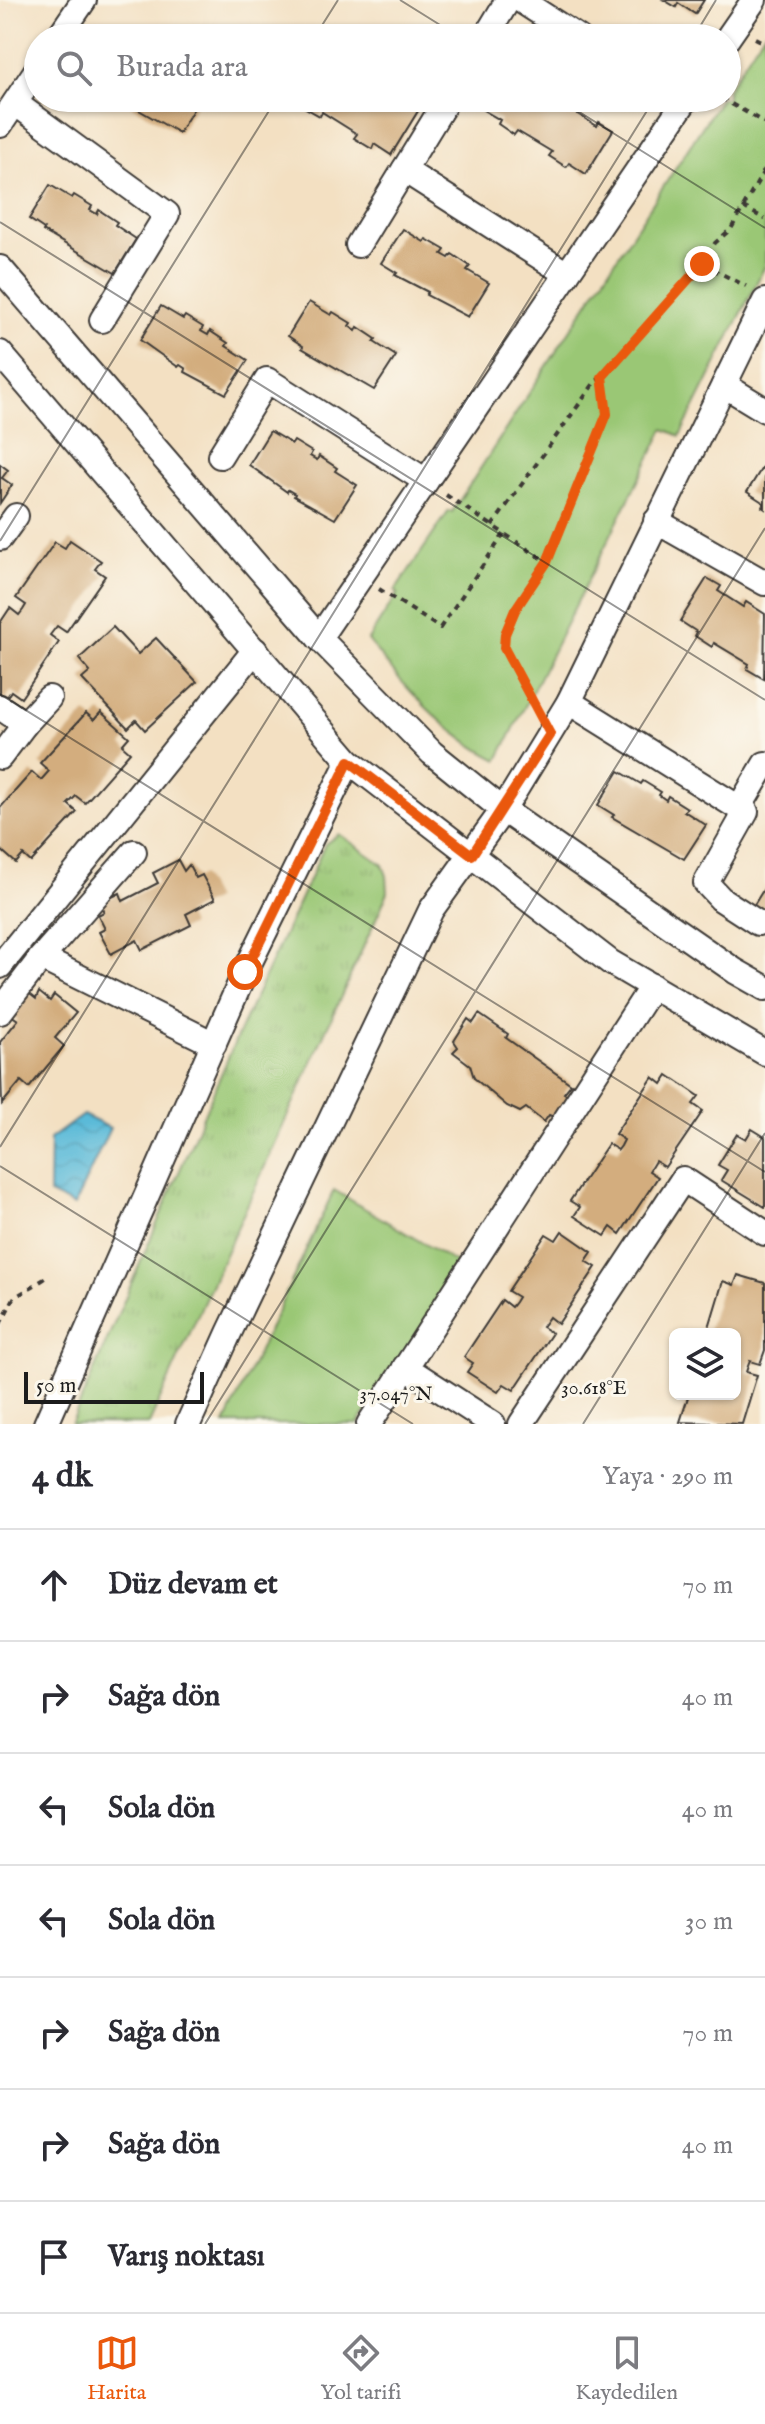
<!DOCTYPE html>
<html lang="tr">
<meta charset="utf-8">
<style>
body{margin:0;font-family:"IM FELL English",serif;background:#f2f2f3;color:#2b2b33}
.controls{position:absolute;right:24px;bottom:24px;display:grid;overflow:hidden;border-radius:12px;box-shadow:0 2px 6px #0004}
.controls button{width:72px;height:72px;display:grid;place-items:center;padding:0;border:0;border-bottom:2px solid #e1e1e2;background:#fff;color:#2b2b33;font:40px sans-serif}
.scale{position:absolute;left:24px;bottom:20px;width:180px;box-sizing:border-box;padding-left:8px;border:4px solid #1c1c1c;border-top:0;font-size:22px;line-height:28px;white-space:nowrap;color:#1c1c1c;-webkit-text-stroke:6px #fbf7ec;paint-order:stroke}
.stop{position:absolute;width:24px;height:24px;margin:-18px;border:6px solid #ea580c;border-radius:50%;background:#fff}
.stop.end{background:#ea580c;border-color:#fff;box-shadow:0 2px 8px #0008}
.list{margin:0;padding:0;list-style:none}
h2{display:flex;justify-content:space-between;align-items:center;height:104px;margin:0;padding:0 32px;font-size:34px}
h2 small{font-size:26px;font-weight:400;color:#7c7c81}
.list li{display:grid;grid-template-columns:52px 1fr auto;gap:24px;align-items:center;box-sizing:border-box;height:112px;padding:0 32px;border-top:2px solid #e1e1e2}
.list b{display:block;font-size:30px;white-space:nowrap}
.list em{font-size:26px;font-style:normal;color:#7c7c81}
.icon{flex:none;width:44px;height:44px;fill:none;stroke:currentColor;stroke-width:2;stroke-linecap:round;stroke-linejoin:round}
.map{position:relative;flex:none;width:765px;height:1424px;overflow:hidden}
.search{position:absolute;background:#fff;box-shadow:0 2px 6px #0004;left:24px;right:24px;top:24px;height:88px;display:flex;align-items:center;gap:20px;box-sizing:border-box;padding:0 28px;border-radius:44px;color:#7c7c81;font-size:30px}
.sheet{height:888px;background:#fff}
nav{display:flex;justify-content:space-around;align-items:center;box-sizing:border-box;height:112px;border-top:2px solid #e1e1e2;background:#fff;font-size:22px;color:#7c7c81}
nav a{display:grid;justify-items:center;gap:4px}
nav .on{color:#ea580c}
.map>svg:first-child{display:block}
.grass{fill:url(#grass-tufts);stroke:#5b7248;stroke-width:2}
.park{fill:#9ac774;stroke:#5b7248;stroke-width:2}
.water{fill:url(#water-waves);stroke:#3b6b7a;stroke-width:2}
.building{fill:#d3ad7e}
.lines{fill:none;stroke-linecap:round;stroke-linejoin:round}
.minor-casing{stroke:#3c3935;stroke-width:28}
.path{stroke:#3c3935;stroke-width:4;stroke-dasharray:6 6;stroke-linecap:butt}
.minor{stroke:#fff;stroke-width:24}
.route{stroke:#ea580c;stroke-width:10}
.ticks{fill:none;stroke:#1c1c1c;stroke-width:2;stroke-opacity:0.45}
.ticks-label{font-size:20px;text-anchor:middle;fill:#1c1c1c;stroke:#fbf7ec;stroke-width:6;stroke-linejoin:round;paint-order:stroke}
</style>
<div class="map">
<svg width="765" height="1424" viewBox="0 0 765 1424">
<defs>
<pattern id="grass-tufts" width="24" height="20" patternUnits="userSpaceOnUse" patternTransform="scale(2)"><rect width="24" height="20" fill="#9ac774"/><path d="M3 7l-1-3M5 7V3M7 7l1-3M15 17l-1-3M17 17v-4M19 17l1-3" fill="none" stroke="#84aa64"/></pattern>
<pattern id="water-waves" width="16" height="10" patternUnits="userSpaceOnUse" patternTransform="scale(2)"><rect width="16" height="10" fill="#5abad8"/><path d="M0 5q4-4 8 0t8 0" fill="none" stroke="#4e9fb9"/></pattern>
</defs>
<rect width="100%" height="100%" fill="#fbf7ec"/>
<filter id="ink" filterUnits="userSpaceOnUse"><feTurbulence type="fractalNoise" baseFrequency=".0125" numOctaves="2"/><feDisplacementMap in="SourceGraphic" scale="16" xChannelSelector="R" yChannelSelector="G"/><feConvolveMatrix kernelMatrix="1 2 1 2 8 2 1 2 1" color-interpolation-filters="sRGB"/></filter>
<filter id="wash" filterUnits="userSpaceOnUse"><feTurbulence type="fractalNoise" baseFrequency=".006" numOctaves="4" result="noise"/><feDisplacementMap in="SourceGraphic" scale="32" xChannelSelector="R" yChannelSelector="G"/><feGaussianBlur stdDeviation="1.8" result="paint"/><feColorMatrix in="noise" values="0 0 0 0 0 0 0 0 0 0 0 0 0 0 0 0 0 1.4 0 .05"/><feComposite in="paint" operator="in"/></filter>
<g filter="url(#wash)">
<rect width="100%" height="100%" fill="#f3e0c2"/>
<path class="grass" d="M339,834l44,31 4,11 1,16 -239,532h-78l169,-394 70,-152 15,-34z"/>
<g class="park">
<path d="M765,31v235l-85,170 -16,-7 -166,331c-53,-26 -95,-74 -130,-120l30,-47 -3,-2 54,-80 3,1 269,-414h6v-9z"/>
<path d="M334,1190l129,77 -105,157h-133z"/>
</g>
<path class="water" d="M83,1115l27,13 -36,78 -25,-12 1,-55z"/>
<g id="blocks">
<g class="building">
<path d="M664,0h40l-9,14 -17,-11 -2,4z"/>
<path d="M118,98h82l-21,35z"/>
<path d="M299,98h87l16,10 2,-5 14,8 -27,44 -17,-11 -2,5 -18,-11 3,-4 -35,-22 -2,4 -18,-10 3,-4z"/>
<path d="M490,98h71l13,8 -3,4 26,16 2,-4 14,8 -27,44 -17,-11 -3,4 -17,-11 3,-4 -35,-21 -3,4 -16,-11 2,-4 -17,-10z"/>
<path d="M50,185l22,13 2,-3 18,11 -2,4 7,4 2,-4 18,12 -2,3 21,14 -21,34 -72,-42 1,-2 -15,-10z"/>
<path d="M403,229l21,13 2,-3 19,11 -3,4 7,4 3,-4 18,12 -3,4 22,13 -21,34 -42,-22 2,-3 -33,-17 2,-2 -16,-10z"/>
<path d="M309,302l22,13 2,-3 18,11 -2,3 7,5 2,-4 18,12 -2,3 22,14 -22,34 -72,-42 1,-2 -15,-10z"/>
<path d="M161,306l22,13 2,-3 18,11 -2,4 7,4 2,-4 18,12 -2,3 22,14 -22,34 -41,-22 1,-3 -6,-4 -2,2 -38,-27z"/>
<path d="M270,431l22,13 2,-3 18,11 -2,4 7,4 2,-4 18,12 -2,3 22,14 -22,34 -41,-23 1,-2 -7,-4 -1,2 -38,-27z"/>
<path d="M765,463v46l-3,-2 2,-4 -17,-11z"/>
<path d="M0,464l8,6 -6,8 10,7 -12,18z"/>
<path d="M70,540l31,21 -6,8 10,7 -39,56 -9,-6 -7,9 9,7 -38,56 -10,-7 -6,9 -5,-3v-74l10,-15 9,7 4,-5 3,-5 -10,-7 39,-56 10,6z"/>
<path d="M707,578l14,8 -3,5 25,16 3,-5 19,12 -1,65 -17,-10 2,-5 -35,-21 -2,4 -17,-11 2,-4 -17,-11z"/>
<path d="M113,627l25,27 18,-16 41,44 -52,48 -9,-10 -8,8 -46,-49 8,-7 -11,-13z"/>
<path d="M101,712l28,25 -7,8 8,7 -45,51 -9,-7 -8,8 9,8 -46,50 -8,-7 -7,8 -16,-14v-41l32,-36 9,8 8,-9 -9,-8 46,-50 8,7z"/>
<path d="M619,771l22,13 2,-3 18,11 -2,3 7,5 2,-4 19,12 -3,3 22,14 -22,34 -72,-42 2,-2 -16,-10z"/>
<path d="M178,860l6,11 5,-6 7,13 6,-3 13,24 -29,15 5,11 -49,25 -5,-10 -26,14 -12,-22 6,-3 -7,-14 6,-3 -4,-9 20,-10 3,8 35,-18 -5,-10z"/>
<path d="M765,887v36l-16,-10z"/>
<path d="M26,991l10,8 3,-7 11,9 4,-6 22,18 -21,25 9,8 -35,42 -8,-7 -19,23 -2,-62 18,-22 -10,-7z"/>
<path d="M479,1014l29,20 -2,4 65,46 -7,9 6,4 -16,20 -5,-2 -5,7 -18,-14 -6,4 -13,-6 -33,-28 -4,-13 -17,-13 5,-5 -4,-6 14,-22 5,4z"/>
<path d="M668,1075l31,21 -6,8 10,7 -38,56 -10,-6 -6,10 9,6 -38,57 -9,-7 -6,9 -31,-20 6,-9 -10,-6 38,-57 10,6 3,-4 3,-6 -9,-6 38,-57 9,7z"/>
<path d="M752,1129l13,8v70l-44,-27 6,-10 -9,-5 19,-31 9,5z"/>
<path d="M562,1231l30,21 -6,9 10,6 -38,57 -9,-7 -7,10 10,6 -38,57 -10,-6 -6,8 -31,-20 6,-9 -9,-6 38,-57 9,7 4,-5 3,-5 -10,-6 38,-57 10,6z"/>
<path d="M738,1275l27,8v67l-5,14 -10,-3 -2,5 -2,6 11,3 -15,49 -62,-2 9,-28h46v-60h-28l16,-53 11,4z"/>
</g>
</g>
</g>
<g filter="url(#ink)">
<use href="#blocks" fill-opacity="0" stroke="#3c3935" stroke-width="2"/>
<g class="lines">
<defs>
<g id="minor">
<path d="M520,0l59,38"/>
<path d="M58,38l26,-38"/>
<path d="M485,38l23,-38"/>
<path d="M727,39l27,-39"/>
<path d="M15,103l152,111 -65,106"/>
<path d="M0,125l38,-57"/>
<path d="M404,170l163,104"/>
<path d="M358,245l90,-147"/>
<path d="M0,268l319,370 113,115 71,57 232,161 30,17"/>
<path d="M0,353l349,408 261,201 155,91"/>
<path d="M724,385l41,25"/>
<path d="M220,456l47,-76 159,101"/>
<path d="M656,521l109,62"/>
<path d="M0,538l16,-22"/>
<path d="M319,638l368,-540"/>
<path d="M569,702l170,106 26,-44"/>
<path d="M0,707l25,17 24,-26"/>
<path d="M0,757l25,-33"/>
<path d="M746,812l-40,71 15,16 37,24"/>
<path d="M41,958l93,-106"/>
<path d="M0,966l255,-316"/>
<path d="M0,1012l41,-54 173,86"/>
<path d="M405,1367l88,57"/>
<path d="M46,1424l199,-452 104,-211"/>
<path d="M188,1424l41,-91 202,-423 72,-100 66,-108 196,-401"/>
<path d="M369,1424l283,-438"/>
<path d="M521,1424l162,-245 82,54"/>
</g>
</defs>
<use href="#minor" class="minor-casing"/>
<g class="path">
<path d="M755,38l10,5"/>
<path d="M721,98l44,25"/>
<path d="M743,207l22,12"/>
<path d="M702,264l44,22"/>
<path d="M446,495l101,67"/>
<path d="M492,526l103,-144 7,-5"/>
<path d="M379,589l61,39 64,-94"/>
<path d="M537,711l-33,-63 1,-14 10,-24 32,-48 60,-148 -5,-37 100,-113 13,-21 16,-14 34,-60"/>
<path d="M0,1324l14,-26 35,-22"/>
</g>
<use href="#minor" class="minor"/>
</g>
</g>
<g class="lines" filter="url(#ink)">
<path class="route" d="M245,972l104,-211 123,94 78,-121 -46,-86 1,-14 10,-24 32,-48 60,-148 -5,-37 100,-113"/>
</g>
<path class="ticks" d="M400,0l61,38M314,38l24,-38M693,38l23,-38M557,98l208,130M0,222l765,478M0,541l277,-443M0,694l765,478M0,1147l655,-1049M0,1166l413,258M205,1424l560,-896M583,1424l182,-291"/>
<g class="ticks-label">
<text x="594" y="1394">30.618°E</text>
<text x="396" y="1400">37.047°N</text>
</g>
</svg>
<div class="controls">
<button><svg class="icon" aria-label="layers" viewBox="0 0 24 24"><path d="M12 4l9 5-9 5-9-5zM3 14l9 5 9-5"/></svg></button>
</div>
<div class="scale">50 m</div>
<div class="stop" style="left:245px;top:972px"></div>
<div class="stop end" style="left:702px;top:264px"></div>
<div class="search"><svg class="icon" aria-label="search" viewBox="0 0 24 24"><circle cx="10" cy="10" r="6"/><path d="M15 15l6 6"/></svg>Burada ara</div>
</div>
<section class="sheet">
<h2>4 dk<small>Yaya · 290 m</small></h2>
<ul class="list">
<li><svg class="icon" aria-label="ahead" viewBox="0 0 24 24"><path d="M12 20V5M6 11l6-6 6 6"/></svg><div><b>Düz devam et</b></div><em>70 m</em></li>
<li><svg class="icon" aria-label="right" viewBox="0 0 24 24"><path d="M7 20v-9h11M14 6l5 5-5 5"/></svg><div><b>Sağa dön</b></div><em>40 m</em></li>
<li><svg class="icon" aria-label="left" viewBox="0 0 24 24"><path d="M17 20v-9H6M10 6l-5 5 5 5"/></svg><div><b>Sola dön</b></div><em>40 m</em></li>
<li><svg class="icon" aria-label="left" viewBox="0 0 24 24"><path d="M17 20v-9H6M10 6l-5 5 5 5"/></svg><div><b>Sola dön</b></div><em>30 m</em></li>
<li><svg class="icon" aria-label="right" viewBox="0 0 24 24"><path d="M7 20v-9h11M14 6l5 5-5 5"/></svg><div><b>Sağa dön</b></div><em>70 m</em></li>
<li><svg class="icon" aria-label="right" viewBox="0 0 24 24"><path d="M7 20v-9h11M14 6l5 5-5 5"/></svg><div><b>Sağa dön</b></div><em>40 m</em></li>
<li><svg class="icon" aria-label="arrive" viewBox="0 0 24 24"><path d="M6 21V4h12l-3 4 3 4H6"/></svg><div><b>Varış noktası</b></div></li>
</ul>
</section>
<nav>
<a class="on"><svg class="icon" aria-label="map" viewBox="0 0 24 24"><path d="M3 6l6-2 6 2 6-2v14l-6 2-6-2-6 2zM9 4v14M15 6v14"/></svg>Harita</a>
<a><svg class="icon" aria-label="directions" viewBox="0 0 24 24"><path d="M12 3l9 9-9 9-9-9zM9 14v-3h6M13 9l2 2-2 2"/></svg>Yol tarifi</a>
<a><svg class="icon" aria-label="saved" viewBox="0 0 24 24"><path d="M7 4h10v16l-5-4-5 4z"/></svg>Kaydedilen</a>
</nav>
